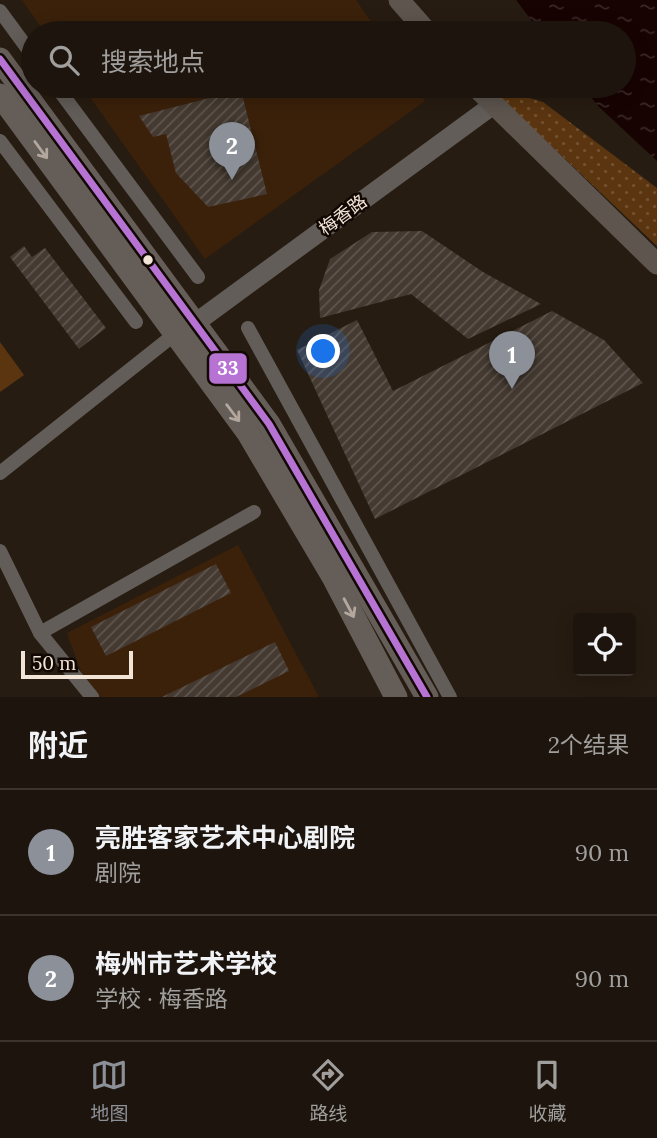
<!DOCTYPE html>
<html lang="zh">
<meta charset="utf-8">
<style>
body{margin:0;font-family:Lora,"Noto Sans SC",serif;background:#2a221b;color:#f1f3f6}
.controls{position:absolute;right:21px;bottom:21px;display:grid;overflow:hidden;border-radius:7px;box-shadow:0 4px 18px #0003}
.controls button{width:63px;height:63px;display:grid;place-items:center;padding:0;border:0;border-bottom:2px solid #3b342e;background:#1d150d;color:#f1f3f6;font:35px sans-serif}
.scale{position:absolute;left:21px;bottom:18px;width:112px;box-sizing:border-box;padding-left:7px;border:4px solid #f3e4d8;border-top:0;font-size:19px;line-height:24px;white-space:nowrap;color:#f3e4d8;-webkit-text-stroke:5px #120803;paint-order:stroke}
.you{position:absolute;left:324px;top:352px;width:24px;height:24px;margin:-18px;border:5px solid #fff;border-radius:50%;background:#1a73e8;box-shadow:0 0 0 10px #1a73e833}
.badge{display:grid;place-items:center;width:46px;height:46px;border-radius:50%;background:#8c9099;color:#fff;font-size:23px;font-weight:700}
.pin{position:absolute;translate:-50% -58px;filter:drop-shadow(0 2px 4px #0008)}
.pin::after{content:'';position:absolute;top:37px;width:24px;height:21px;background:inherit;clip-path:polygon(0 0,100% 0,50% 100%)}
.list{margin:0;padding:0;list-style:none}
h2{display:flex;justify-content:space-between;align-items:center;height:91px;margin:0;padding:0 28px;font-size:30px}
h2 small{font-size:23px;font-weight:400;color:#a09f9d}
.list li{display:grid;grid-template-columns:46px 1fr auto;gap:21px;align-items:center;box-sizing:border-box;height:126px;padding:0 28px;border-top:2px solid #3b342e}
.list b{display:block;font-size:26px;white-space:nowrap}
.list p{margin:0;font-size:23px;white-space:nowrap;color:#a09f9d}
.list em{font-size:23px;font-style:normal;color:#a09f9d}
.icon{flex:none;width:38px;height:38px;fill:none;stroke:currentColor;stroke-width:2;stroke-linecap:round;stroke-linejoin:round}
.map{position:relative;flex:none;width:657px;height:697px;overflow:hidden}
.search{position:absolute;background:#1d150d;box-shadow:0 4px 18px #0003;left:21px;right:21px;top:21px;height:77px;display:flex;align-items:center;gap:18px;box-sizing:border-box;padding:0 24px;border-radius:38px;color:#a09f9d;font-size:26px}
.sheet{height:343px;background:#1d150d}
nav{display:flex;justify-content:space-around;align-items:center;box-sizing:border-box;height:98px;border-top:2px solid #3b342e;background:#1d150d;font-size:19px;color:#a09f9d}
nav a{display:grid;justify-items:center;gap:4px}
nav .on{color:#8c9099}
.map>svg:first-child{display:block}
.built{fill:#3b210a}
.grass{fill:#5b3510}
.park{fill:url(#park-dots)}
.water{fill:url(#water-ripples)}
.building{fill:url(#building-hatch)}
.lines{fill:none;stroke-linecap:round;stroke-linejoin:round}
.minor{stroke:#625d59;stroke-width:14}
.tertiary{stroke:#625d59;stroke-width:19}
.secondary{stroke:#5d554e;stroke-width:21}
.primary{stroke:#655d57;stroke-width:23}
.bus-1-casing{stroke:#120803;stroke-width:12}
.bus-1{stroke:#b673d3;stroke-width:7}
.oneway{stroke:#b3a79e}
.bus-dot{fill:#f3e4d8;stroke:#120803;stroke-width:2.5}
.labels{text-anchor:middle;stroke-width:5;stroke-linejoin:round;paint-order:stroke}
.street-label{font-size:18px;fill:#f3e4d8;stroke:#120803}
.line-badge{stroke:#120803;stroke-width:2.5}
.badge-label{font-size:19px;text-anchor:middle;font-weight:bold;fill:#fff}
</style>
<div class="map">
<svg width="657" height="697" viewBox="0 0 657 697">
<defs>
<pattern id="park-dots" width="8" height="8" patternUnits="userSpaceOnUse" patternTransform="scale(1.75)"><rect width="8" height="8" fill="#5b3510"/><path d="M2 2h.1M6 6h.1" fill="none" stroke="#735232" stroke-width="1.8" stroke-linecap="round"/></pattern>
<pattern id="water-ripples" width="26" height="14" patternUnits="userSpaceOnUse" patternTransform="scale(1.75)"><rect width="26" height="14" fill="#170302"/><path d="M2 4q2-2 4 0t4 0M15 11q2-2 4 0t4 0" fill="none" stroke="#392826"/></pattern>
<pattern id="building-hatch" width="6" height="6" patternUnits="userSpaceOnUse" patternTransform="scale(1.75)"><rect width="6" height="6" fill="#443a31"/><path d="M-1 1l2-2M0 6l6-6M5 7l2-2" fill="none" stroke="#5f564e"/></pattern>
</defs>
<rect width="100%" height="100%" fill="#271c11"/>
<g class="built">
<path d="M22,0h334l23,33h-334z"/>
<path d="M82,86h333l10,15 -220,158z"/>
<path d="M238,545l81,152h-229l-23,-64z"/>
</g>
<path class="grass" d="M0,342l24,33 -24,17z"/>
<path class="park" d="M488,86l55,16 114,86v58z"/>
<path class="water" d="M516,0h141v161l-59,-55 -16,-20h42v-53h-83z"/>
<g class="building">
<path d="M241,90l26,104 -59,13 -32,-34 -10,-39 -13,3 -14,-21z"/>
<path d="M422,231l61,41 58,32 -73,35 -57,-45 -91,24 -1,-28 11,-31 42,-27z"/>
<path d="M24,246l8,11 13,-9 61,80 -27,21 -69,-92z"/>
<path d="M552,311l52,29 39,43 -268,136 -78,-169 60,-30 36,71z"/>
<path d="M216,564l15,29 -125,63 -15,-29z"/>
<path d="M275,642l14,29 -53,26h-74z"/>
</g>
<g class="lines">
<g class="minor">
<path d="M0,11l33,45"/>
<path d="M56,86l142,191"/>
<path d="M0,141l136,181"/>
<path d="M248,328l202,369"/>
<path d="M0,473l180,-143"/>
<path d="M0,551l40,82"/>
<path d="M92,697l-52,-64 214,-121"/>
</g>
<path class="tertiary" d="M194,324l299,-219"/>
<g class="secondary">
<path d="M399,0l29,33"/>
<path d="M475,86l182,178"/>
</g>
<g class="primary">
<path d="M0,59l269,365 158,273"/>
<path d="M0,95l248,338 85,144 63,120"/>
</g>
<defs>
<path id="bus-1" d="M0,59l269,365 158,273"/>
</defs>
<use href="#bus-1" class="bus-1-casing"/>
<use href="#bus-1" class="bus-1"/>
</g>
<defs><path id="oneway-shaft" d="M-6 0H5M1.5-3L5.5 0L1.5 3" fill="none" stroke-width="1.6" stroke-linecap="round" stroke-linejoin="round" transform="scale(1.75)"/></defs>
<g class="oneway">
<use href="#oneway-shaft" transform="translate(41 150) rotate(54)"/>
<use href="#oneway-shaft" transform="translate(233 413) rotate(53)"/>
<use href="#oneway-shaft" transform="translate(349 608) rotate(62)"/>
</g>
<circle class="bus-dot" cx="148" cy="260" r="6"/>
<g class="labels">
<g class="street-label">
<text transform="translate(343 215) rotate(-36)" y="6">梅香路</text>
</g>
</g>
<rect class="line-badge" x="208" y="352" width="40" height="33" rx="7" fill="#b673d3"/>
<g class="badge-label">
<text x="228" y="375">33</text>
</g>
</svg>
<div class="controls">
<button><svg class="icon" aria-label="locate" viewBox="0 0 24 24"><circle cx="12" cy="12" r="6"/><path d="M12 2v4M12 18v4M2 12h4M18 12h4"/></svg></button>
</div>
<div class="scale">50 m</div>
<div class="you"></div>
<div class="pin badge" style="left:512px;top:389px">1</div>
<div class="pin badge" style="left:232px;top:180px">2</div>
<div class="search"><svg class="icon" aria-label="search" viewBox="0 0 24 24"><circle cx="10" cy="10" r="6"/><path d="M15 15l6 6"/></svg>搜索地点</div>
</div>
<section class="sheet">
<h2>附近<small>2个结果</small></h2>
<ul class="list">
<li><span class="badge">1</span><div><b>亮胜客家艺术中心剧院</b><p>剧院</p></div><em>90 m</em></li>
<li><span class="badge">2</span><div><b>梅州市艺术学校</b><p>学校 · 梅香路</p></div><em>90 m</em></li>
</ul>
</section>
<nav>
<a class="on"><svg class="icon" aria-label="map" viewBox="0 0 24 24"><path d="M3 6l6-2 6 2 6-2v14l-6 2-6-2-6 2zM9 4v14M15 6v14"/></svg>地图</a>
<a><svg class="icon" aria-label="directions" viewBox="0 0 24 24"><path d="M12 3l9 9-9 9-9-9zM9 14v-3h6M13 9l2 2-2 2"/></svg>路线</a>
<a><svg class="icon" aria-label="saved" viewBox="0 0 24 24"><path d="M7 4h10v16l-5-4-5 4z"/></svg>收藏</a>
</nav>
